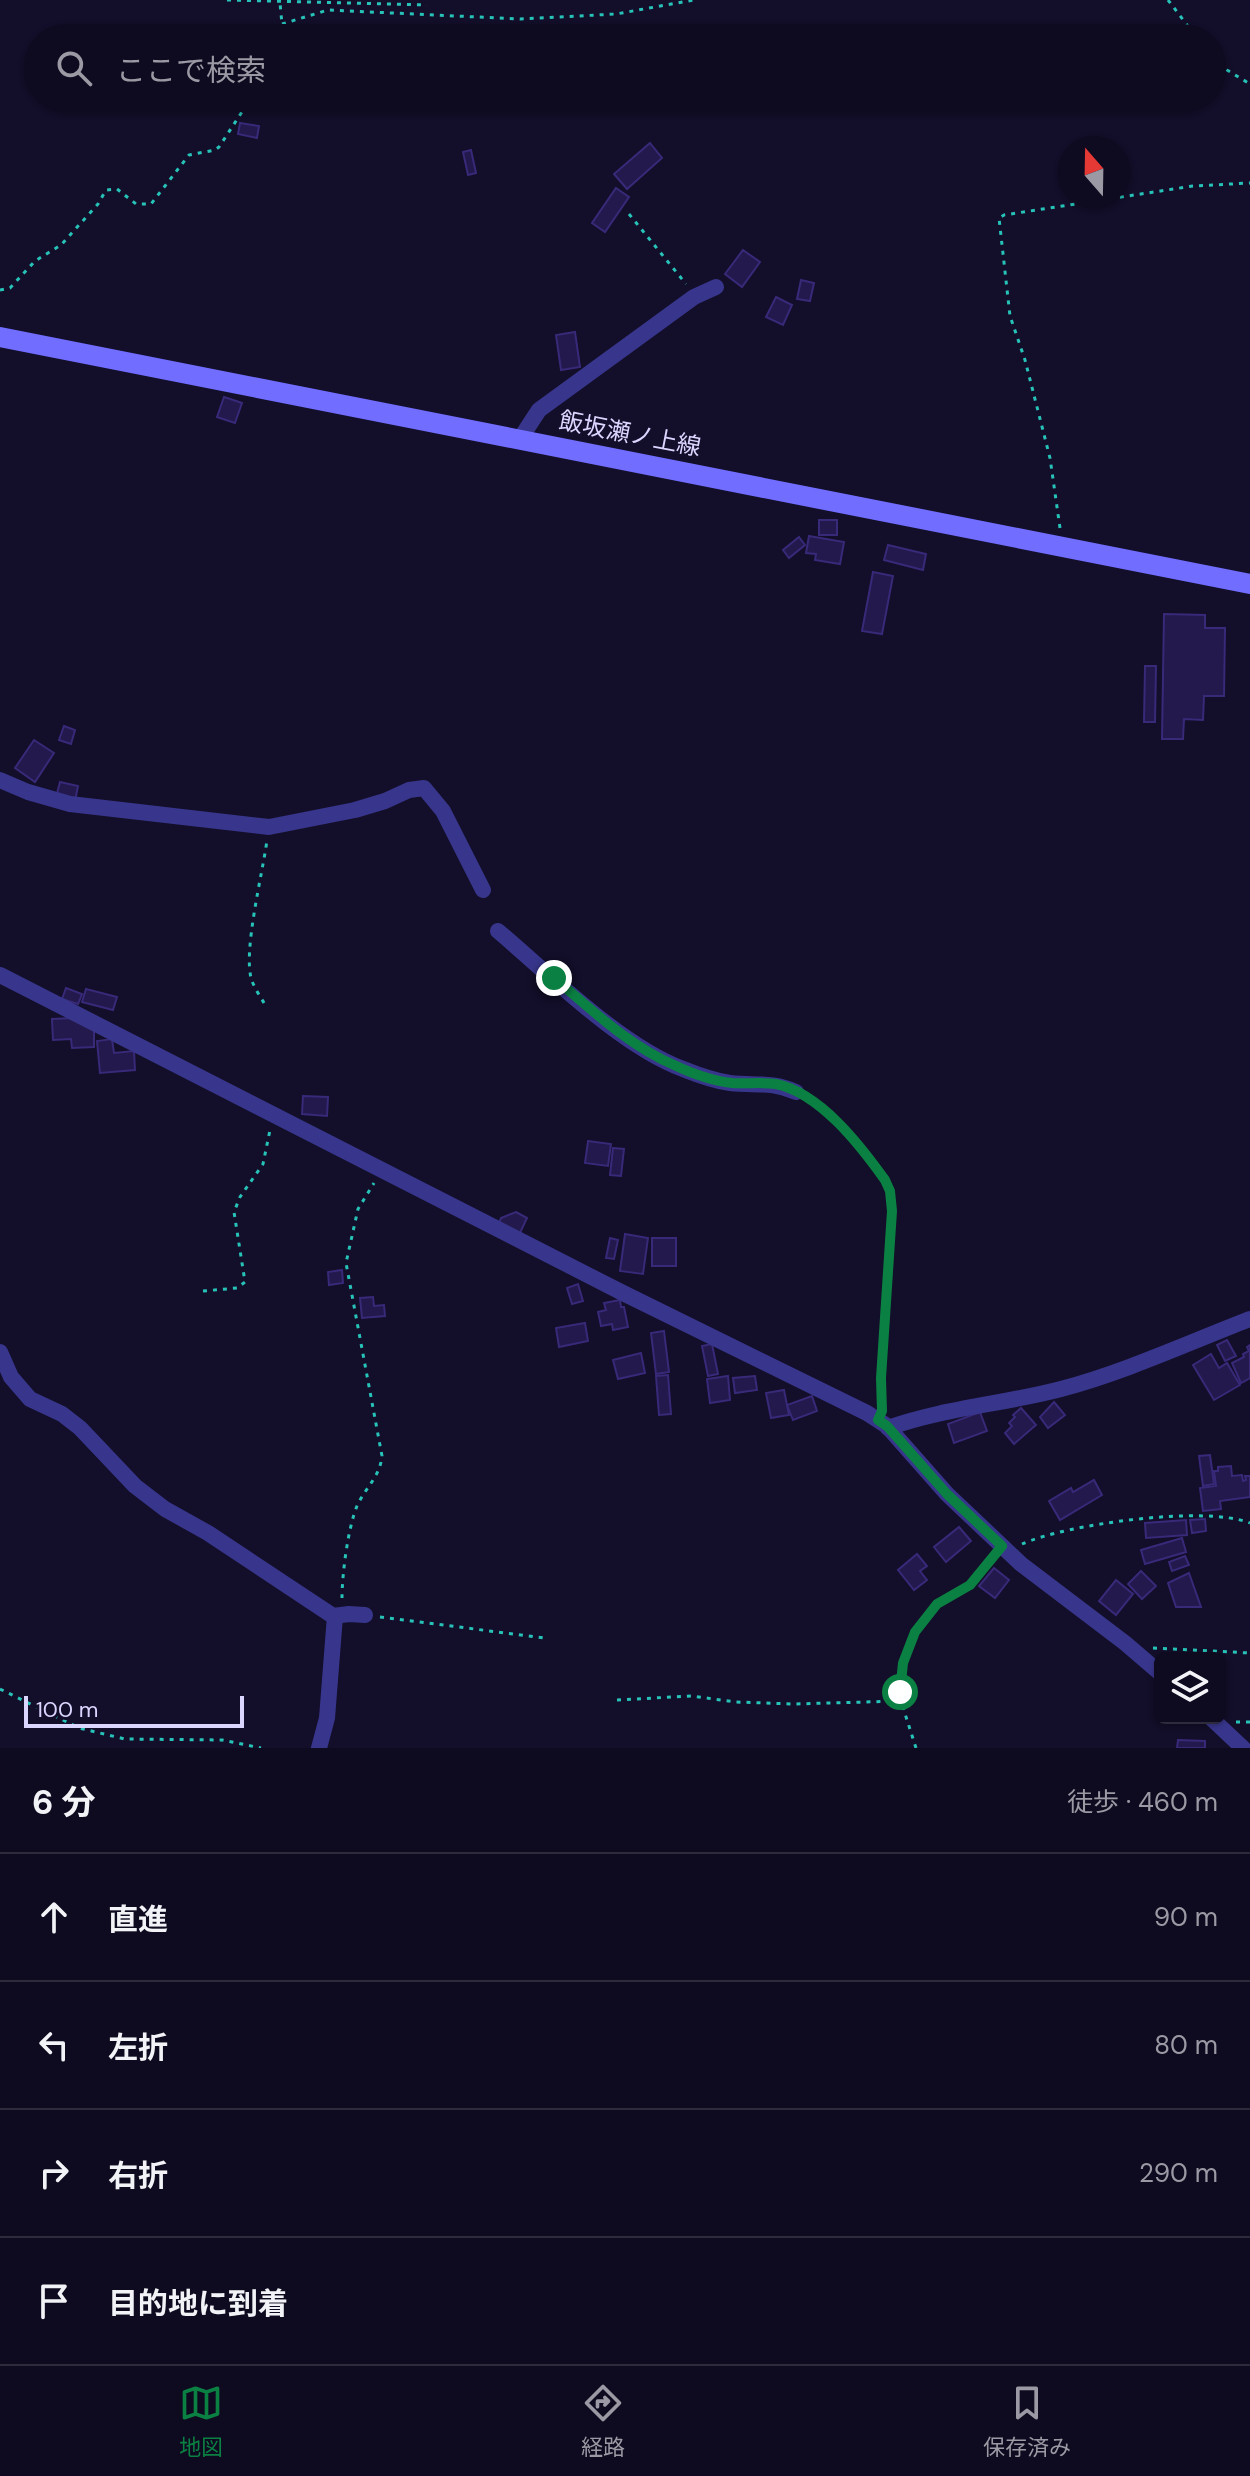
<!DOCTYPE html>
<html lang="ja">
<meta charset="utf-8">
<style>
body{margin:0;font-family:"DM Sans","Noto Sans JP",sans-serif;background:#171328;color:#f1f3f6}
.controls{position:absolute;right:24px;bottom:24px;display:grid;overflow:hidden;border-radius:12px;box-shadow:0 2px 6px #0004}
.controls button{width:72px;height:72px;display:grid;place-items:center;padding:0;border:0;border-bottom:2px solid #2e2b3d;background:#0e0a1f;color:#f1f3f6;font:40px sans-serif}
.compass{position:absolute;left:1058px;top:136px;width:72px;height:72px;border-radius:50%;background:#0e0a1f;box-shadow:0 2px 6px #0004;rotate:340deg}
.scale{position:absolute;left:24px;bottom:20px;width:220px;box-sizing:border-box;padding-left:8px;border:4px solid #dbd6ff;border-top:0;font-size:22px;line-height:28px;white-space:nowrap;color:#dbd6ff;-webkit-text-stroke:6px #130e29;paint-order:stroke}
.stop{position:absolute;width:24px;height:24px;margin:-18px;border:6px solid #0b8043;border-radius:50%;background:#fff}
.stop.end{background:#0b8043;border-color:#fff;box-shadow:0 2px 8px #0008}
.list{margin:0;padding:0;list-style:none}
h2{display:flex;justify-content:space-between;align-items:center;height:104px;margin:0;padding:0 32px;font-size:34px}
h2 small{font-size:26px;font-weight:400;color:#9b9aa4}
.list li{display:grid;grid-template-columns:52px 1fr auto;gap:24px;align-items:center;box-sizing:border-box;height:128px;padding:0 32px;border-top:2px solid #2e2b3d}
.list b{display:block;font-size:30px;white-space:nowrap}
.list em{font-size:26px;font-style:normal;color:#9b9aa4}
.icon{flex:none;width:44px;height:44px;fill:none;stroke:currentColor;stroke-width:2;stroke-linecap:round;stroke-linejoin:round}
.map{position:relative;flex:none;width:1250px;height:1748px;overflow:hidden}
.search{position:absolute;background:#0e0a1f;box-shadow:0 2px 6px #0004;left:24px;right:24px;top:24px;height:88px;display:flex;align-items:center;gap:20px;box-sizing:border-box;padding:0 28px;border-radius:44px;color:#9b9aa4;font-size:30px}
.sheet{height:616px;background:#0e0a1f}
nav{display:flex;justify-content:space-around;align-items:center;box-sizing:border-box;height:112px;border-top:2px solid #2e2b3d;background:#0e0a1f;font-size:22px;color:#9b9aa4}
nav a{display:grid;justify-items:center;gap:4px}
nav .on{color:#0b8043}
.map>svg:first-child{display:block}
.building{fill:#23194c;stroke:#382979;stroke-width:2}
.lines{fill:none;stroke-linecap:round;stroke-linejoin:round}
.path{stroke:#27c3b8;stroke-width:3;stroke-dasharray:4 6;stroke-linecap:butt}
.street{stroke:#38368c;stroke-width:16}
.secondary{stroke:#706dff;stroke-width:20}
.route{stroke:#0b8043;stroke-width:10}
.labels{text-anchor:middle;stroke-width:8;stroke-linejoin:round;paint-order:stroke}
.street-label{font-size:24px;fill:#dbd6ff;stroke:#130e29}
</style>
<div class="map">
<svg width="1250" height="1748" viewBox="0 0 1250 1748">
<rect width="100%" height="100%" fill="#130e29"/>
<g class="building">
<path d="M240,123l19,3 -2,12 -19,-4z"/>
<path d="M650,143l12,15 -35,31 -13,-15z"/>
<path d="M471,150l5,23 -8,2 -5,-23z"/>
<path d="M616,188l13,9 -24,35 -13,-9z"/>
<path d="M743,250l17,12 -18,25 -17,-13z"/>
<path d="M801,280l13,3 -4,18 -13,-2z"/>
<path d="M776,297l16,8 -9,20 -17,-8z"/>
<path d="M575,332l5,35 -19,3 -5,-35z"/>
<path d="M224,397l18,6 -7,20 -18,-6z"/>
<rect x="819" y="520" width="18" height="15"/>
<path d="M809,536l35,6 -4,22 -25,-4 1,-6 -10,-1z"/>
<path d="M799,537l6,8 -16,13 -6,-8z"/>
<path d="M888,545l38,9 -3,16 -39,-10z"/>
<path d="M873,572l20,4 -11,58 -20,-3z"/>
<path d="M1164,614l41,1v13h20l-1,68h-20l-1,24 -19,-1 -1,20h-21z"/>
<path d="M1145,666h11l-1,56h-11z"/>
<path d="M64,726l11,4 -4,14 -12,-4z"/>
<path d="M34,740l20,13 -19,29 -20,-14z"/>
<path d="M60,782l18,4 -3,15 -19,-4z"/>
<path d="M66,988l16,6 -4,10 -16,-5z"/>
<path d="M86,989l31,8 -4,13 -31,-8z"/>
<path d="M74,1018l20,8v21l-22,1 -1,-9 -18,1 -1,-21z"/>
<path d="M112,1039l2,14 20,-2 1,19 -35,3 -3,-32z"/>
<path d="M303,1096l25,1 -1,19 -25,-2z"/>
<path d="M588,1141l23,3 -3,22 -23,-3z"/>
<path d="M613,1148l11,1 -3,27 -11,-1z"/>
<path d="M516,1212l11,6 -8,17 -21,-10 3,-7z"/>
<path d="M625,1234l23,4 -5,36 -23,-3z"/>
<path d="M610,1238l8,2 -4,19 -8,-1z"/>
<rect x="652" y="1238" width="24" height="28"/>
<path d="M342,1270l1,13 -14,2 -1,-13z"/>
<path d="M578,1284l5,17 -11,3 -5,-16z"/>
<path d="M373,1297l1,9 10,-1 1,11 -23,2 -2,-20z"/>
<path d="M620,1300l1,7h3l4,20 -15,3 -1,-6 -11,2 -3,-14 8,-2 -2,-7z"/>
<path d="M585,1323l3,18 -29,6 -3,-19z"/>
<path d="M664,1331l5,41 -13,2 -5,-41z"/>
<path d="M1227,1340l9,16 -11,5 -8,-16z"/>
<path d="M712,1344l6,30 -10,2 -6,-30z"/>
<path d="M1250,1345v33l-9,5 -9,-20 12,-6 -1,-3 6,-3 -2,-4z"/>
<path d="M641,1353l4,20 -27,6 -5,-19z"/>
<path d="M1211,1354l8,14 8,-5 13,22 -26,15 -21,-35z"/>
<path d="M668,1375l3,39 -12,1 -3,-39z"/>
<path d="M728,1376l2,24 -20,3 -3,-24z"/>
<path d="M755,1376l2,14 -22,3 -2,-15z"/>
<path d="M784,1390l5,25 -18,3 -5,-25z"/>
<path d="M812,1396l5,15 -24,9 -6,-15z"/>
<path d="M1054,1402l11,13 -17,13 -8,-11z"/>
<path d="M1021,1408l15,17 -22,19 -9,-11 7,-7 -3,-3 6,-6 -2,-2z"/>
<path d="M980,1412l7,19 -33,12 -6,-19z"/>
<path d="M1210,1455l4,29 -11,2 -4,-30z"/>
<path d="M1231,1466l1,10 10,-1 1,6 3,-1 -1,-4h5v21l-30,4 1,8 -18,2 -3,-23 16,-2 -2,-15h4v-4z"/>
<path d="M1094,1480l8,15 -42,25 -11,-19 22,-13 2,4z"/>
<path d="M1205,1519l1,12 -14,2 -2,-13z"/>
<path d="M1186,1520l1,15 -41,3 -1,-15z"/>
<path d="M959,1527l12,14 -25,21 -12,-15z"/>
<path d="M1182,1538l4,14 -41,12 -4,-14z"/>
<path d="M917,1554l10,12 -7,5 7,9 -13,10 -16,-20z"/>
<path d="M1185,1556l4,9 -17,6 -3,-9z"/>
<path d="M994,1568l15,12 -14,18 -16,-12z"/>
<path d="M1141,1571l15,15 -14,13 -14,-15z"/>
<path d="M1189,1573l12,34h-25l-8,-24z"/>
<path d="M1116,1580l17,14 -17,21 -17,-14z"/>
<path d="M1178,1740l27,1v7h-28z"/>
</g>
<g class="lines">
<g class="path">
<path d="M227,0l200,5"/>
<path d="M1168,0l29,38"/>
<path d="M282,24l46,-14 192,9 96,-5 78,-14"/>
<path d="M276,38l6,-14 -2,-21"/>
<path d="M1212,56l15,14 23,14"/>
<path d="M629,214l57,70"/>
<path d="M0,290l10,-2 25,-27 26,-16 37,-41 8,-14 11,-1 19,15h15l38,-49 26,-5 4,-3 32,-49"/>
<path d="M1060,528l-10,-70 -25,-98 -15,-44 -11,-98 5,-3 189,-29 57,-3"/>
<path d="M264,1003c-4,-7 -9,-14 -12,-22 -10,-27 11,-109 15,-141"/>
<path d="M807,1098c22,13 66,61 78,82 5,10 6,20 7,31l-11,167 1,27"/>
<path d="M203,1291l34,-3 8,-6 -11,-70 6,-15 23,-33 7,-34"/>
<path d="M1022,1544c45,-20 183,-39 228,-21"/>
<path d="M342,1598c0,-24 6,-70 15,-92 8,-18 23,-29 25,-50l-36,-193 12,-54 16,-26"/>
<path d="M380,1617l165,21"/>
<path d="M1153,1648l97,5"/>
<path d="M0,1689l79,39 46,11 97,1 39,8"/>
<path d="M617,1700l74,-4 45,6 58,2 107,-3"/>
<path d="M1236,1722h14"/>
<path d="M916,1748l-16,-50v-23l10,-34 27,-37 28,-14 28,-34"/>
</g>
<g class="street">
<path d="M520,439l19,-29 155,-113 22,-10"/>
<path d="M0,780l28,12 42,12 199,23 86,-17 30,-9 24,-11 15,-2 19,23 40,79"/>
<path d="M498,931c52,44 123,115 185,138 15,6 32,12 47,14 25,3 41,-2 66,9"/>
<path d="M0,975l623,318 244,120 20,13 60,68 74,70 104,79 35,30"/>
<path d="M0,1352l11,25 19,22 32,15 18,14 55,58 30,23 43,24 125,83 16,-2 16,1"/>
<path d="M888,1428c56,-20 116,-24 173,-39 64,-17 127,-46 189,-70"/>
<path d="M1211,1718l32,30"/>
<path d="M319,1748l8,-30 8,-102"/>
</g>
<path class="secondary" d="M0,337l1250,247"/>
</g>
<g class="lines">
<path class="route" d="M554,978c37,31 75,68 120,87 17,8 39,16 58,18 15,1 29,-1 44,1 44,9 84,61 109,96l5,11 2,20 -11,167 1,33 -4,9 9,6 60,68 55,52 -32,39 -33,19 -22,28 -12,31 -3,29"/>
</g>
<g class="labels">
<g class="street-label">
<text transform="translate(630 434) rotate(11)" y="8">飯坂瀬ノ上線</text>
</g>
</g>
</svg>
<div class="controls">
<button><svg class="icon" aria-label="layers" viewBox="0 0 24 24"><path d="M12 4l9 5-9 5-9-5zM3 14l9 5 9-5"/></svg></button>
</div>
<svg class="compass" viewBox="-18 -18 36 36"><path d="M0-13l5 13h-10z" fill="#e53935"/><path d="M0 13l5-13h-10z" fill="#9b9aa4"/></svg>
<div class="scale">100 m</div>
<div class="stop" style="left:900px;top:1692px"></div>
<div class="stop end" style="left:554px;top:978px"></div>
<div class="search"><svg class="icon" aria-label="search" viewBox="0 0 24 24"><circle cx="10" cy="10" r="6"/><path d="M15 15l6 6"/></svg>ここで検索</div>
</div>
<section class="sheet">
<h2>6 分<small>徒歩 · 460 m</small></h2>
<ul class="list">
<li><svg class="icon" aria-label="ahead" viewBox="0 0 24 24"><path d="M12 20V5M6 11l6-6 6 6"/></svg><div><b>直進</b></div><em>90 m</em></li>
<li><svg class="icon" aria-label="left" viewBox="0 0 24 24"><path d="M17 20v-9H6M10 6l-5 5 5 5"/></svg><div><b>左折</b></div><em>80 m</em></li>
<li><svg class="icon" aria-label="right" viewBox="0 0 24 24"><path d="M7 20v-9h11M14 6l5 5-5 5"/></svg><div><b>右折</b></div><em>290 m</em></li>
<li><svg class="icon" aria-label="arrive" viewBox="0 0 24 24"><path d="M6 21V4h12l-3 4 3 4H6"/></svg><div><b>目的地に到着</b></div></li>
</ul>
</section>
<nav>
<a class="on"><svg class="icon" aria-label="map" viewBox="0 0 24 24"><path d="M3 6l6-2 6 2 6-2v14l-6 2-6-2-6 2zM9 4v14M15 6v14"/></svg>地図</a>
<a><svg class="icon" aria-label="directions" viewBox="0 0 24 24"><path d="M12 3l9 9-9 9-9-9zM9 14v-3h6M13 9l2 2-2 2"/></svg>経路</a>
<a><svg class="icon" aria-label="saved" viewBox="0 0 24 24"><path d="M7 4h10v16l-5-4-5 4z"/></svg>保存済み</a>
</nav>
